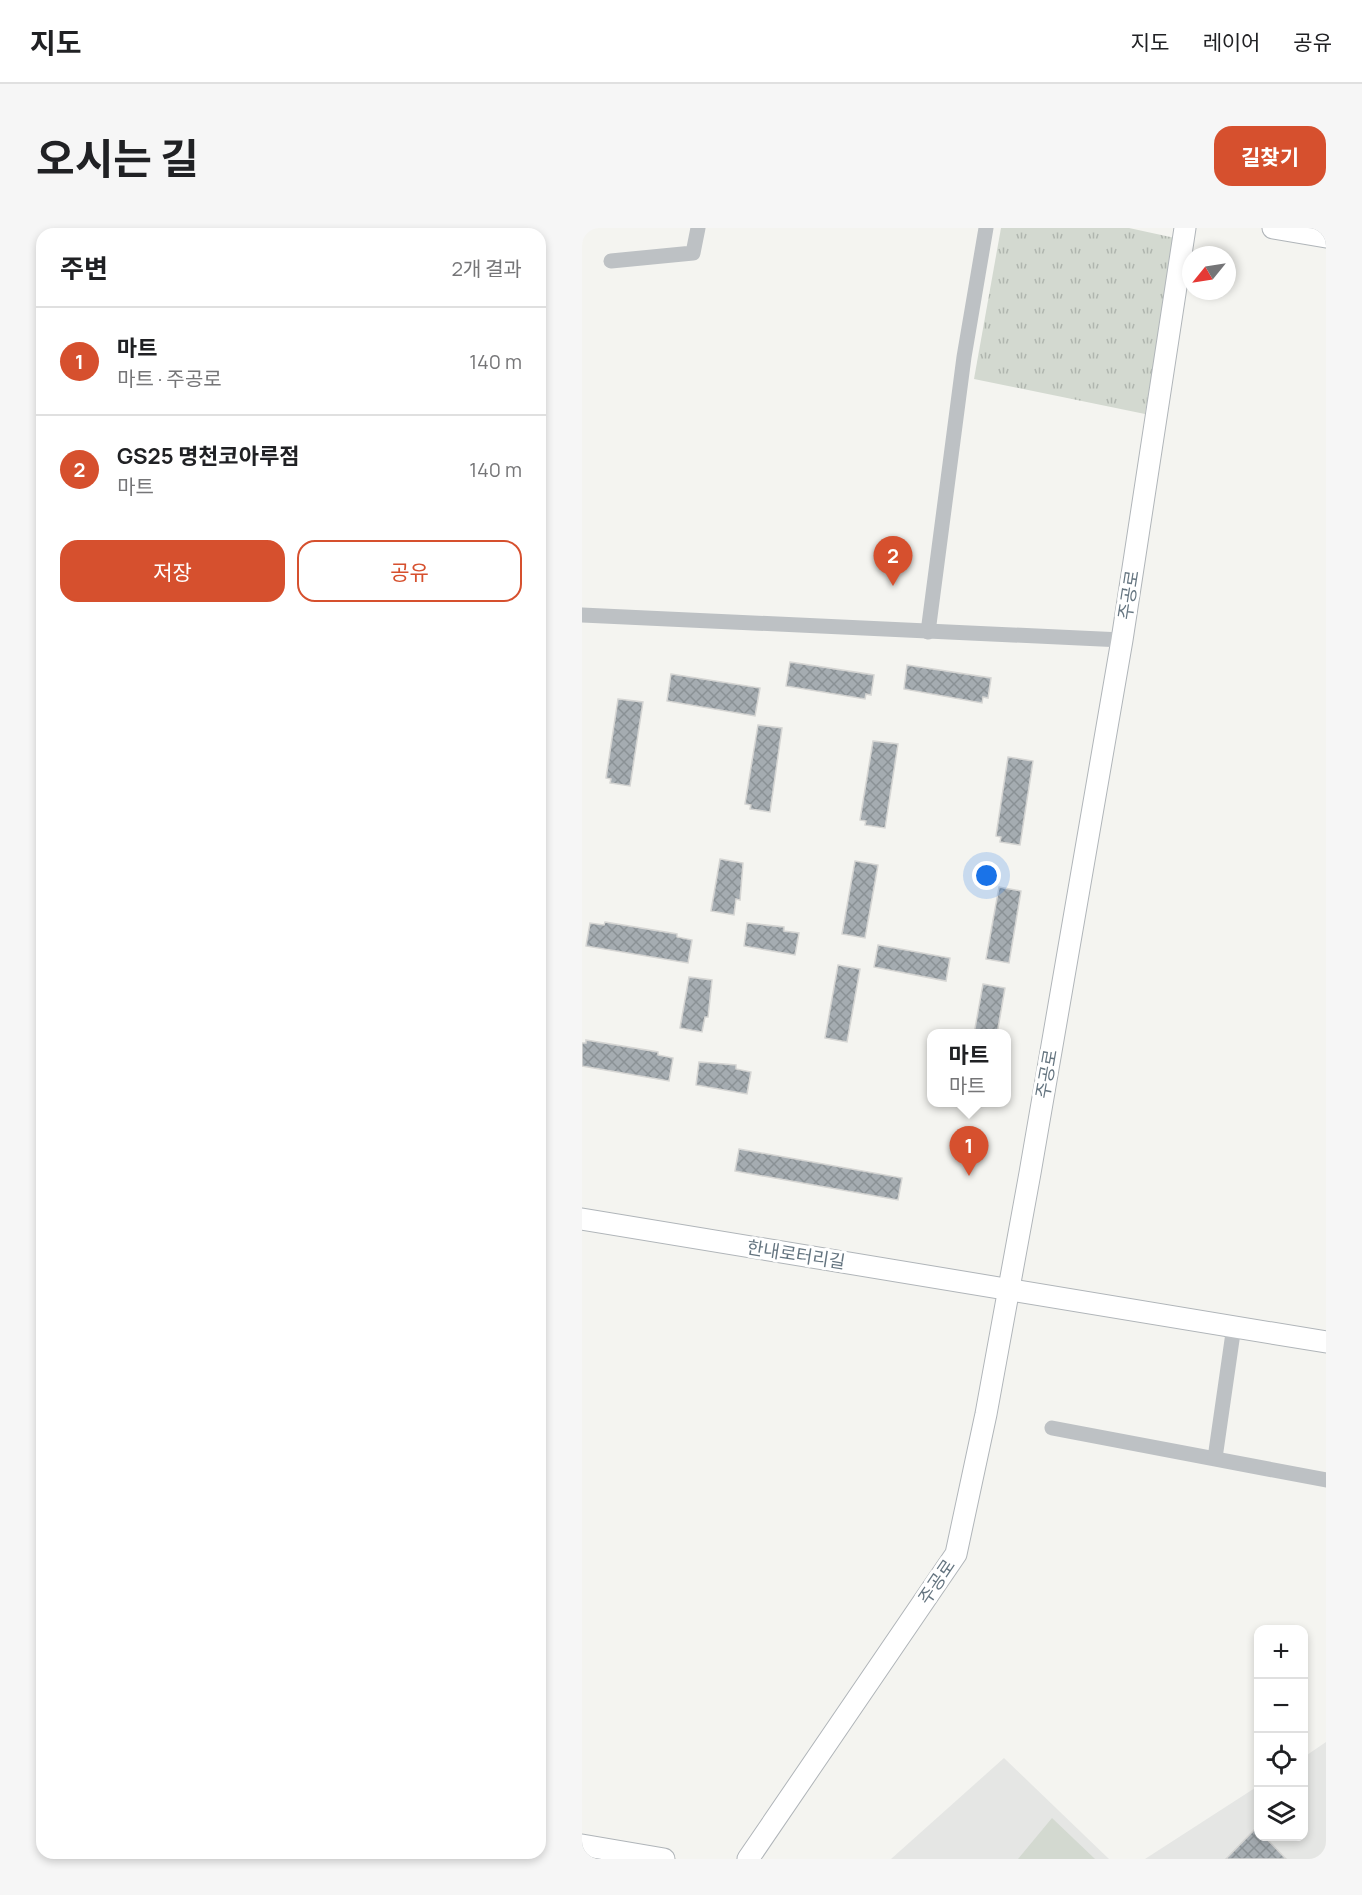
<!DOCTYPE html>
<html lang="ko">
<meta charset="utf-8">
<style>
body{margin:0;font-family:Manrope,"Noto Sans KR",sans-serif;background:#f6f6f6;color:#202124}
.controls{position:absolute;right:18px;bottom:18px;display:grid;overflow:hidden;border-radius:12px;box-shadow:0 3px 9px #0003}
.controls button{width:54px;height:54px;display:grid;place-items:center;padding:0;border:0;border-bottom:2px solid #e0e0e0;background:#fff;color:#202124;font:30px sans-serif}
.compass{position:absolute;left:600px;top:18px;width:54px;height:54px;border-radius:50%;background:#fff;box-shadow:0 3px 9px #0003;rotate:240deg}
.you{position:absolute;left:405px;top:648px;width:21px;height:21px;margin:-15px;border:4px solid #fff;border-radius:50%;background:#1a73e8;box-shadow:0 0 0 9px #1a73e833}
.badge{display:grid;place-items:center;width:39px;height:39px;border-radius:50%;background:#d6502e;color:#fff;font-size:20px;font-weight:700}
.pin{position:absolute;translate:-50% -50px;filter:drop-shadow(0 2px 3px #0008)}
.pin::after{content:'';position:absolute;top:32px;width:21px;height:18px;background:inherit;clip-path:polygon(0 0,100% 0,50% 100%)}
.popup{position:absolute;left:345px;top:801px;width:84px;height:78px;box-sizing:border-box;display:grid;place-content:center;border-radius:12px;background:#fff;filter:drop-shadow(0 2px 4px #0005);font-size:20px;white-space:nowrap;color:#757577}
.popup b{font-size:22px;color:#202124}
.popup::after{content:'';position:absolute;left:50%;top:100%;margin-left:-12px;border:12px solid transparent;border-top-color:#fff}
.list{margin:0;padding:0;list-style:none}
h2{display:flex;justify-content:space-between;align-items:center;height:78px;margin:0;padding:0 24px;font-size:26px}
h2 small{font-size:20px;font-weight:400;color:#757577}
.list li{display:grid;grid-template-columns:39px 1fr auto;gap:18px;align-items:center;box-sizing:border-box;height:108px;padding:0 24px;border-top:2px solid #e0e0e0}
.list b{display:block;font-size:22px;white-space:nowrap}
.list p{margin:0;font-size:20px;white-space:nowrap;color:#757577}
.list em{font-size:20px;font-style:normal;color:#757577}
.actions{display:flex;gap:12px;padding:18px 24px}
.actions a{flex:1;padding:14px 0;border:2px solid #d6502e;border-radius:18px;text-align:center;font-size:21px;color:#d6502e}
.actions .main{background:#d6502e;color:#fff}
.icon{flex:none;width:33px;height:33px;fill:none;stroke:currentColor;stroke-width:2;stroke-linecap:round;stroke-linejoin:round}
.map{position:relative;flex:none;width:744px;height:1631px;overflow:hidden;border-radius:18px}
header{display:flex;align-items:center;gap:36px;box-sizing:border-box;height:84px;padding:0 30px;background:#fff;border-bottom:2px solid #e0e0e0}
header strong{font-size:28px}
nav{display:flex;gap:33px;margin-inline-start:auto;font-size:21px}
.intro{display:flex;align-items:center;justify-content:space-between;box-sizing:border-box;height:144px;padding:0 36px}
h1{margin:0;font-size:42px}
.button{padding:15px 27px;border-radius:18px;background:#d6502e;color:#fff;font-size:21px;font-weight:700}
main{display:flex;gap:36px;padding:0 36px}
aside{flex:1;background:#fff;border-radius:18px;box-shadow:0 3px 9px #0003}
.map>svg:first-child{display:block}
.built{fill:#e5e6e4}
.park{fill:url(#park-tufts)}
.garden{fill:#d3d9d0}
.building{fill:url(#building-cross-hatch);stroke:#d5d5d3;stroke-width:1.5}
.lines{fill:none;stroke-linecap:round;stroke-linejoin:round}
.secondary-casing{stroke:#b0b5b9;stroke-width:23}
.street{stroke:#bdc1c4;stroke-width:15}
.secondary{stroke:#fff;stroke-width:21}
.labels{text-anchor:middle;stroke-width:6;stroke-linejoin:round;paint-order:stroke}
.street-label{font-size:18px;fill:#657580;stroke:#fff}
</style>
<header>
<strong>지도</strong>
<nav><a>지도</a><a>레이어</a><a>공유</a></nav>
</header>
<div class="intro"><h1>오시는 길</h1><a class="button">길찾기</a></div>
<main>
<aside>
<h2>주변<small>2개 결과</small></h2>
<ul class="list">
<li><span class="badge">1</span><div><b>마트</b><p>마트 · 주공로</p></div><em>140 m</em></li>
<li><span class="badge">2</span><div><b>GS25 명천코아루점</b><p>마트</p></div><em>140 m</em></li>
</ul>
<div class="actions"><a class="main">저장</a><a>공유</a></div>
</aside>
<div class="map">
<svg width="744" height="1631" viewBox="0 0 744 1631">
<defs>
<pattern id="park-tufts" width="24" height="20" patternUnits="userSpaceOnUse" patternTransform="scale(1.5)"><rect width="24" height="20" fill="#d3d9d0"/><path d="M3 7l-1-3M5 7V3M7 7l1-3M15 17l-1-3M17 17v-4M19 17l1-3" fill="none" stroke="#afb5ae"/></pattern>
<pattern id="building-cross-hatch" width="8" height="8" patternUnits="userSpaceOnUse" patternTransform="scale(1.5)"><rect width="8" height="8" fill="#a5acb1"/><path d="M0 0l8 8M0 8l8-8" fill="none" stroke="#8a9195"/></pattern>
</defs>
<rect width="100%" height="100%" fill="#f4f4f0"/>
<g class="built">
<path d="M744,1514v117h-181l113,-73v50h46v-79z"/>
<path d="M422,1530l105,101h-218z"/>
</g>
<path class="park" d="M419,0h128l46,10 -30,176 -171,-35z"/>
<path class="garden" d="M470,1590l43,41h-77z"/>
<g class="building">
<path d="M208,434l84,13 -3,20 -5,-1 -1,5 -79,-13z"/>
<path d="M325,437l84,13 -3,20 -5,-1 -1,6 -78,-14z"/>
<path d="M89,446l89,14 -5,28 -88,-15z"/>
<path d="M36,471l25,3 -13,84 -20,-3 1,-4 -5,-1z"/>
<path d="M176,497l24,3 -12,84 -20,-3 1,-4 -6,-1z"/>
<path d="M291,513l25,3 -13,84 -20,-3 1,-4 -6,-1z"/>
<path d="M426,529l25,4 -13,84 -20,-3 1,-5 -5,-1z"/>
<path d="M138,631l23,4 -3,37 -4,-1 -2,16 -23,-4z"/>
<path d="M273,633l23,4 -13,73 -23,-4z"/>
<path d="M417,659l22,4 -12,72 -23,-4z"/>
<path d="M23,694l72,12v3l15,3 -4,23 -102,-17 4,-23 14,2z"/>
<path d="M165,695l37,4v4l15,2 -4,22 -51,-9z"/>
<path d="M296,717l72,13 -4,23 -72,-14z"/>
<path d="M256,737l22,4 -13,73 -22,-4z"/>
<path d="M107,749l23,3 -4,37h-3l-3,15 -22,-4z"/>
<path d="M401,756l22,4 -8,46h-23z"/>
<path d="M4,812l72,12v3l15,3 -4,23 -87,-15v-23h4z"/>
<path d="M117,834l37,3v4l15,3 -4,22 -51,-9z"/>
<path d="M157,921l163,29 -4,22 -163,-29z"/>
<path d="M674,1600l2,3v5h6l22,23h-60z"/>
</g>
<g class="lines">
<defs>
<g id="secondary">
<path d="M691,0l53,9"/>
<path d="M0,991l744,123"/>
<path d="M0,1617l82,14"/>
<path d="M166,1631l208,-305 30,-140 44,-241 92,-533 63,-412"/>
</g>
</defs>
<use href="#secondary" class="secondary-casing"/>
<g class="street">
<path d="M29,33l82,-8 5,-25"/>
<path d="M0,387l540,25"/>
<path d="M346,404l36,-275 22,-129"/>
<path d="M470,1200l274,52"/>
<path d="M633,1230l19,-132"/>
</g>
<use href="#secondary" class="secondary"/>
</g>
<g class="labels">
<g class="street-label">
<text transform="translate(547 367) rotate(-81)" y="6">주공로</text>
<text transform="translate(465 846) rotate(-80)" y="6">주공로</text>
<text transform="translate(214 1027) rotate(9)" y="6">한내로터리길</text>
<text transform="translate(355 1354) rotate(-56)" y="6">주공로</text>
</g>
</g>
</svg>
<div class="controls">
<button>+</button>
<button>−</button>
<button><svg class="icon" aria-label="locate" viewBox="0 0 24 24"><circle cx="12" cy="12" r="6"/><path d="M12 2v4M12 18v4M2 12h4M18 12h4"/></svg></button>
<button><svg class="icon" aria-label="layers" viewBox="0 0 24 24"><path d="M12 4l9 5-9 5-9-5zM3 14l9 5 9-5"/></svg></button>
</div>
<svg class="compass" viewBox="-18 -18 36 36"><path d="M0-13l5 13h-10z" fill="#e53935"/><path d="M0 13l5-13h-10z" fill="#757577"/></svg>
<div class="you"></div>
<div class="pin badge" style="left:387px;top:948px">1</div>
<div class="popup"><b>마트</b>마트</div>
<div class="pin badge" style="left:311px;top:358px">2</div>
</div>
</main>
